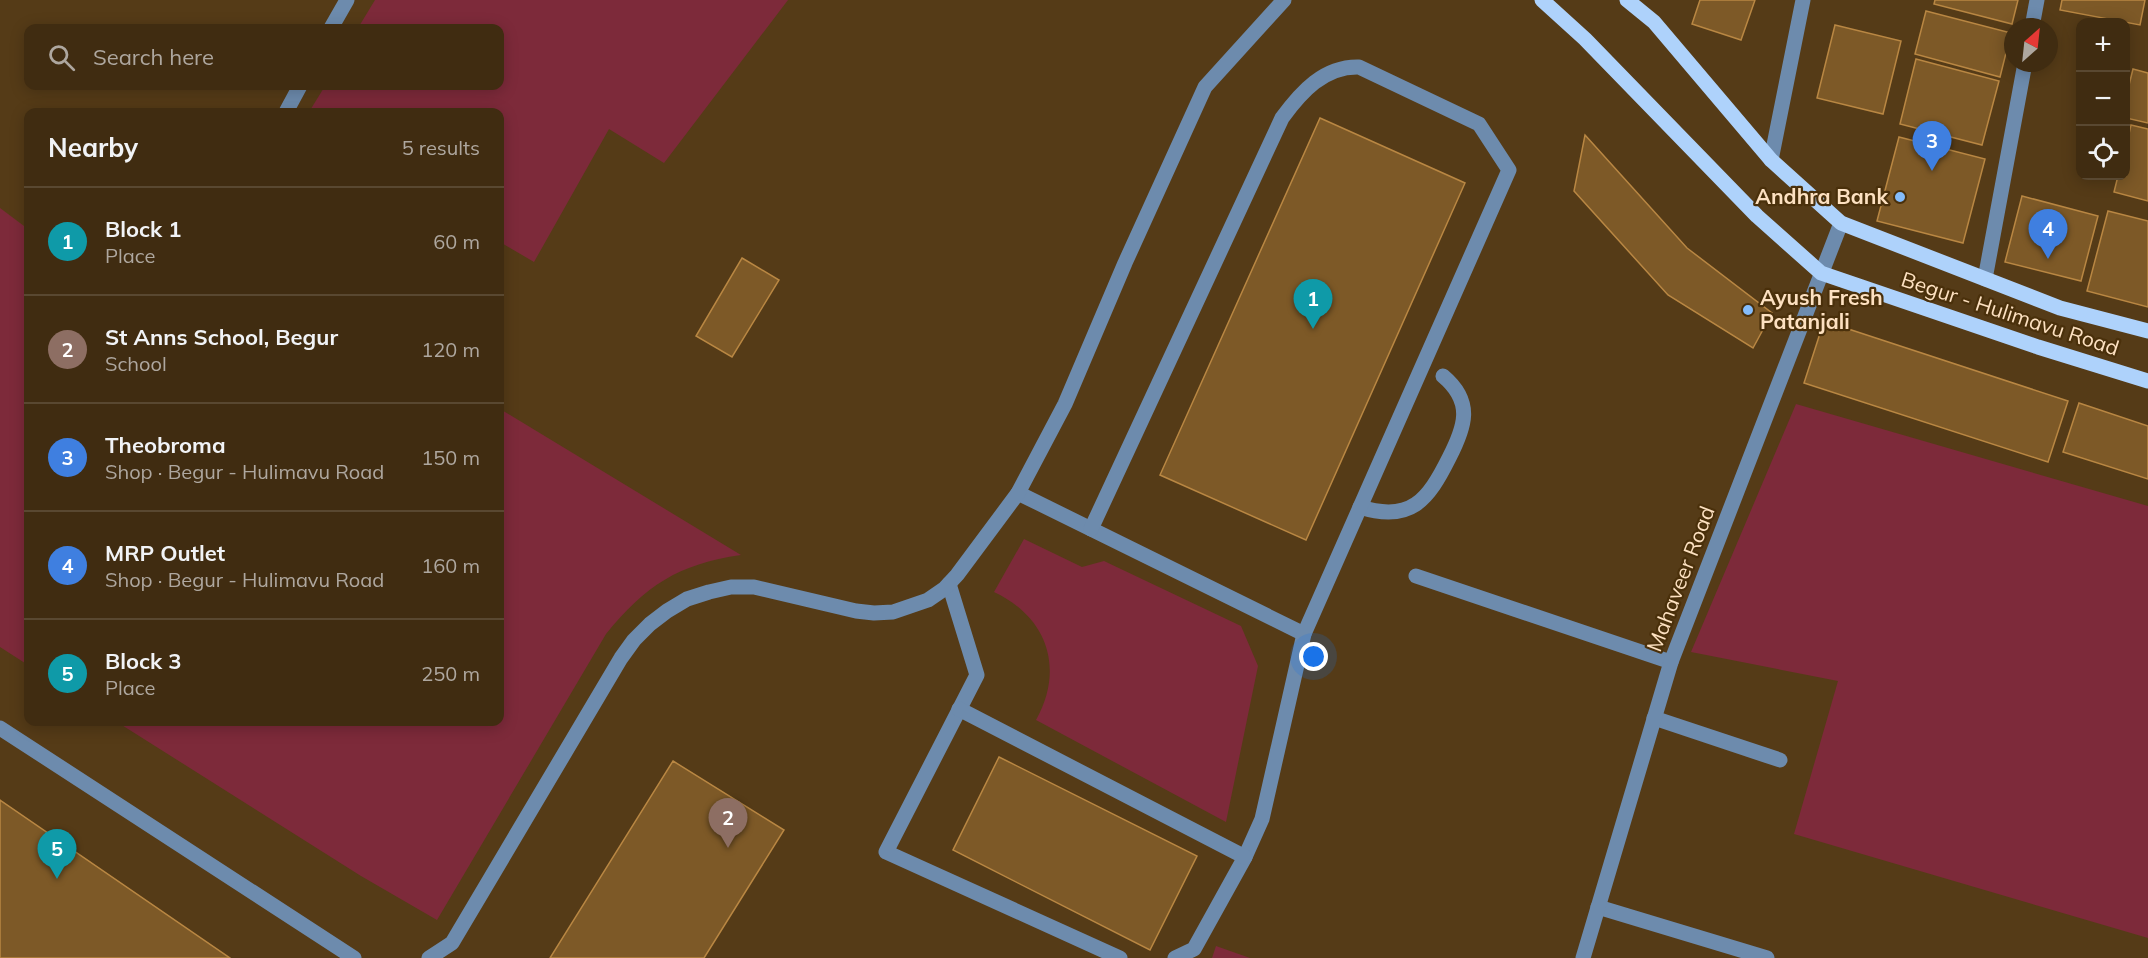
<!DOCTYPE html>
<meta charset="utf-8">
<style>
body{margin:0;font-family:Mulish,sans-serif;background:#47341a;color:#f1f3f6}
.controls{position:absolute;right:18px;top:18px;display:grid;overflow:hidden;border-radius:12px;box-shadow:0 3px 15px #0003}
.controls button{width:54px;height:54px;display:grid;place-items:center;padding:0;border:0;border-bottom:2px solid #594831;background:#402c11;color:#f1f3f6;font:30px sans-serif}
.compass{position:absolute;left:2004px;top:18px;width:54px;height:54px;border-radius:50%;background:#402c11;box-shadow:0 3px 15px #0003;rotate:27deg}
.you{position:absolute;left:1314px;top:657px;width:21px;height:21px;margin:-15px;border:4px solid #fff;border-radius:50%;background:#1a73e8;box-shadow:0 0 0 9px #1a73e833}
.badge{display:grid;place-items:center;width:39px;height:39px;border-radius:50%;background:#90b9f0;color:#fff;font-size:20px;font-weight:700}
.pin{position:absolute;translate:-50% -50px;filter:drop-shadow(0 2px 3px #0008)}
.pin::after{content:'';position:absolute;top:32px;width:21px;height:18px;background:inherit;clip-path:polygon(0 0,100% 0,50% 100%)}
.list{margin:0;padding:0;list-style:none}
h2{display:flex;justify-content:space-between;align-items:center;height:78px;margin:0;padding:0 24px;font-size:26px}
h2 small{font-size:20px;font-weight:400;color:#aea79f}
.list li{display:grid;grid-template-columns:39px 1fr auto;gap:18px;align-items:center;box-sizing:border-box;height:108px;padding:0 24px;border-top:2px solid #594831}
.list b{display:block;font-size:22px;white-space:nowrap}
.list p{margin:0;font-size:20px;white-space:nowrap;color:#aea79f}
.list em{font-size:20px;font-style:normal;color:#aea79f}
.icon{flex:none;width:33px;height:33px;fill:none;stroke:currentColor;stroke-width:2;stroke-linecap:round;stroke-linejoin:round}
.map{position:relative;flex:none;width:2148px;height:958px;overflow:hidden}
.search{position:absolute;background:#402c11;box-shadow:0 3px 15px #0003;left:24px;top:24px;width:480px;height:66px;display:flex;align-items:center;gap:15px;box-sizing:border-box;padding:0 21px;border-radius:12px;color:#aea79f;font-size:22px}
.panel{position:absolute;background:#402c11;box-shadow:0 3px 15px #0003;left:24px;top:108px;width:480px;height:618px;border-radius:12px}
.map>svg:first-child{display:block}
.green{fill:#7d2a3a}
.building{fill:#7d5927;stroke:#b98743;stroke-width:1.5}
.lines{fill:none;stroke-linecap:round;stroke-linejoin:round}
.minor{stroke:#6d8bad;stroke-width:15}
.major{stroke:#aed2fb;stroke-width:15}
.poi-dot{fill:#84bcfb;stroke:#4a300b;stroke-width:2}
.labels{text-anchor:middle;stroke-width:4.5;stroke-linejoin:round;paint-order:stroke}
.poi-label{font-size:21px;font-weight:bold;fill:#fde1c1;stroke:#4a300b;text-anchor:end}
.street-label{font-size:21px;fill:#fde1c1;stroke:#4a300b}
</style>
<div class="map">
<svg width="2148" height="958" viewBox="0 0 2148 958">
<rect width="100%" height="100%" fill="#553b17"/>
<g class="green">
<path d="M375,0h413l-124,163 -55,-34 -75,133 -34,-20v-130h-191l16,-26h175v-58h-142z"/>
<path d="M0,208l28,21v436l-28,-18z"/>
<path d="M1796,404l352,102v432l-354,-104 44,-153 -147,-29z"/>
<path d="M500,409l241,146c-63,9 -96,31 -135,79l-169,286 -76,-44 -244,-154h383z"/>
<path d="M1024,539l58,28 22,-6 137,65 17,40 -32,156 -190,-102c29,-52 11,-103 -42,-128z"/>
<path d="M1216,946l34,12h-38z"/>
</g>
<g class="building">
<path d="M1700,0h55l-14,40 -49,-16z"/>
<path d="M1935,0h83l-6,24 -78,-20z"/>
<path d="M2062,0h83l-5,25 -80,-15z"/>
<path d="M1926,11l85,22 -11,44 -85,-23z"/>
<path d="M1835,25l66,16 -18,73 -66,-16z"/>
<path d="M1916,59l83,22 -17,64 -82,-21z"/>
<path d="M2133,69l15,4v50l-22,-5v-21z"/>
<path d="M1320,118l145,65 -159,357 -146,-65z"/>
<path d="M2131,125l17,4v72l-34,-9 4,-16h8v-29z"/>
<path d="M1585,135l102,113 85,65 -19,35 -85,-53 -94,-104z"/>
<path d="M1899,137l86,22 -22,84 -86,-22z"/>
<path d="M2022,196l76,20 -17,65 -76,-19z"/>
<path d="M2108,211l40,10v86l-61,-16z"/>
<path d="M742,258l37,22 -47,77 -36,-21z"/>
<path d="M1824,321l244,80 -20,61 -244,-79z"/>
<path d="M2079,403l69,23v53l-85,-27z"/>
<path d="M999,757l198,99 -47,94 -197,-100z"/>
<path d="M673,761l111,69 -80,128h-154z"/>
<path d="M0,800l230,158h-230z"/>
</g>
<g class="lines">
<g class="minor">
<path d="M2032,27l5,-27"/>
<path d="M331,28l16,-28"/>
<path d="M286,112l14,-26"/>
<path d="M1771,160l32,-160"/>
<path d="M1985,279l40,-216"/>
<path d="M1018,493l286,141"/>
<path d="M1360,507c51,16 68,-7 89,-49 16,-31 25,-56 -6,-82"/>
<path d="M1091,529l191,-411c19,-26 42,-52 77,-51l120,57 30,46 -205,464 -42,185 -17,38 -51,92 -19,9"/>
<path d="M1416,576l255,86"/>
<path d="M949,584l28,91 -91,177 234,106"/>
<path d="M959,709l286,148"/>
<path d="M1654,718l126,42"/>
<path d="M0,728l354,230"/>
<path d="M1598,907l169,51"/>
<path d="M429,958l23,-15 169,-285 13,-18 16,-16 17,-13 20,-12 22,-7 22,-5h23l102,24 18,2 19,-1 35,-12 16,-11 13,-14 61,-82 47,-89 60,-141 80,-176 79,-87"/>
<path d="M1583,958l88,-296 170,-439"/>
</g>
<g class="major">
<path d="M1542,0l43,39 172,177 64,57 217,74 110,34"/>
<path d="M1627,0l27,22 117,138 70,63 219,85 88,23"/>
</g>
</g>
<g class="poi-dot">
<circle cx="1900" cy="197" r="6"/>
<circle cx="1748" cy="310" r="6"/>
</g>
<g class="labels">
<g class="poi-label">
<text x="1888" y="204">Andhra Bank</text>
<text x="1760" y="305" text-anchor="start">Ayush Fresh<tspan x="1760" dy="24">Patanjali</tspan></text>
</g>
<g class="street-label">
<text transform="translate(2010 314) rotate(18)" y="7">Begur - Hulimavu Road</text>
<text transform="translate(1681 579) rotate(-69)" y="7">Mahaveer Road</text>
</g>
</g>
</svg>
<div class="controls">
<button>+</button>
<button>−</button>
<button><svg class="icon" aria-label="locate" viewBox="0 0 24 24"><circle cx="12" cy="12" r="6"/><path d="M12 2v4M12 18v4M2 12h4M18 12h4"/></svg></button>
</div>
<svg class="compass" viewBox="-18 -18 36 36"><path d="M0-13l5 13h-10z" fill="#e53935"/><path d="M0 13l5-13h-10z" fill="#aea79f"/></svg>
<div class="you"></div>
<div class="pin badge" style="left:1313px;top:329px;background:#0f9aa8">1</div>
<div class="pin badge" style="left:728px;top:848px;background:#8d6e63">2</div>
<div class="pin badge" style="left:1932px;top:171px;background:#3f7fe0">3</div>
<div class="pin badge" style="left:2048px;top:259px;background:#3f7fe0">4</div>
<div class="pin badge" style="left:57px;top:879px;background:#0f9aa8">5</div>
<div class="search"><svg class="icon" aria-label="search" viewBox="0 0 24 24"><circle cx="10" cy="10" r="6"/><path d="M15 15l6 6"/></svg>Search here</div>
<section class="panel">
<h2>Nearby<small>5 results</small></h2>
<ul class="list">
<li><span class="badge" style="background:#0f9aa8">1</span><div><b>Block 1</b><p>Place</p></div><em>60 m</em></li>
<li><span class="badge" style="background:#8d6e63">2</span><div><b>St Anns School, Begur</b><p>School</p></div><em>120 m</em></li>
<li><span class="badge" style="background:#3f7fe0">3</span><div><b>Theobroma</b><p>Shop · Begur - Hulimavu Road</p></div><em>150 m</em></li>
<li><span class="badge" style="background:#3f7fe0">4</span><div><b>MRP Outlet</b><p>Shop · Begur - Hulimavu Road</p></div><em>160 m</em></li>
<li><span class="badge" style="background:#0f9aa8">5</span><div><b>Block 3</b><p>Place</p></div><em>250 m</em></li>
</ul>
</section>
</div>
